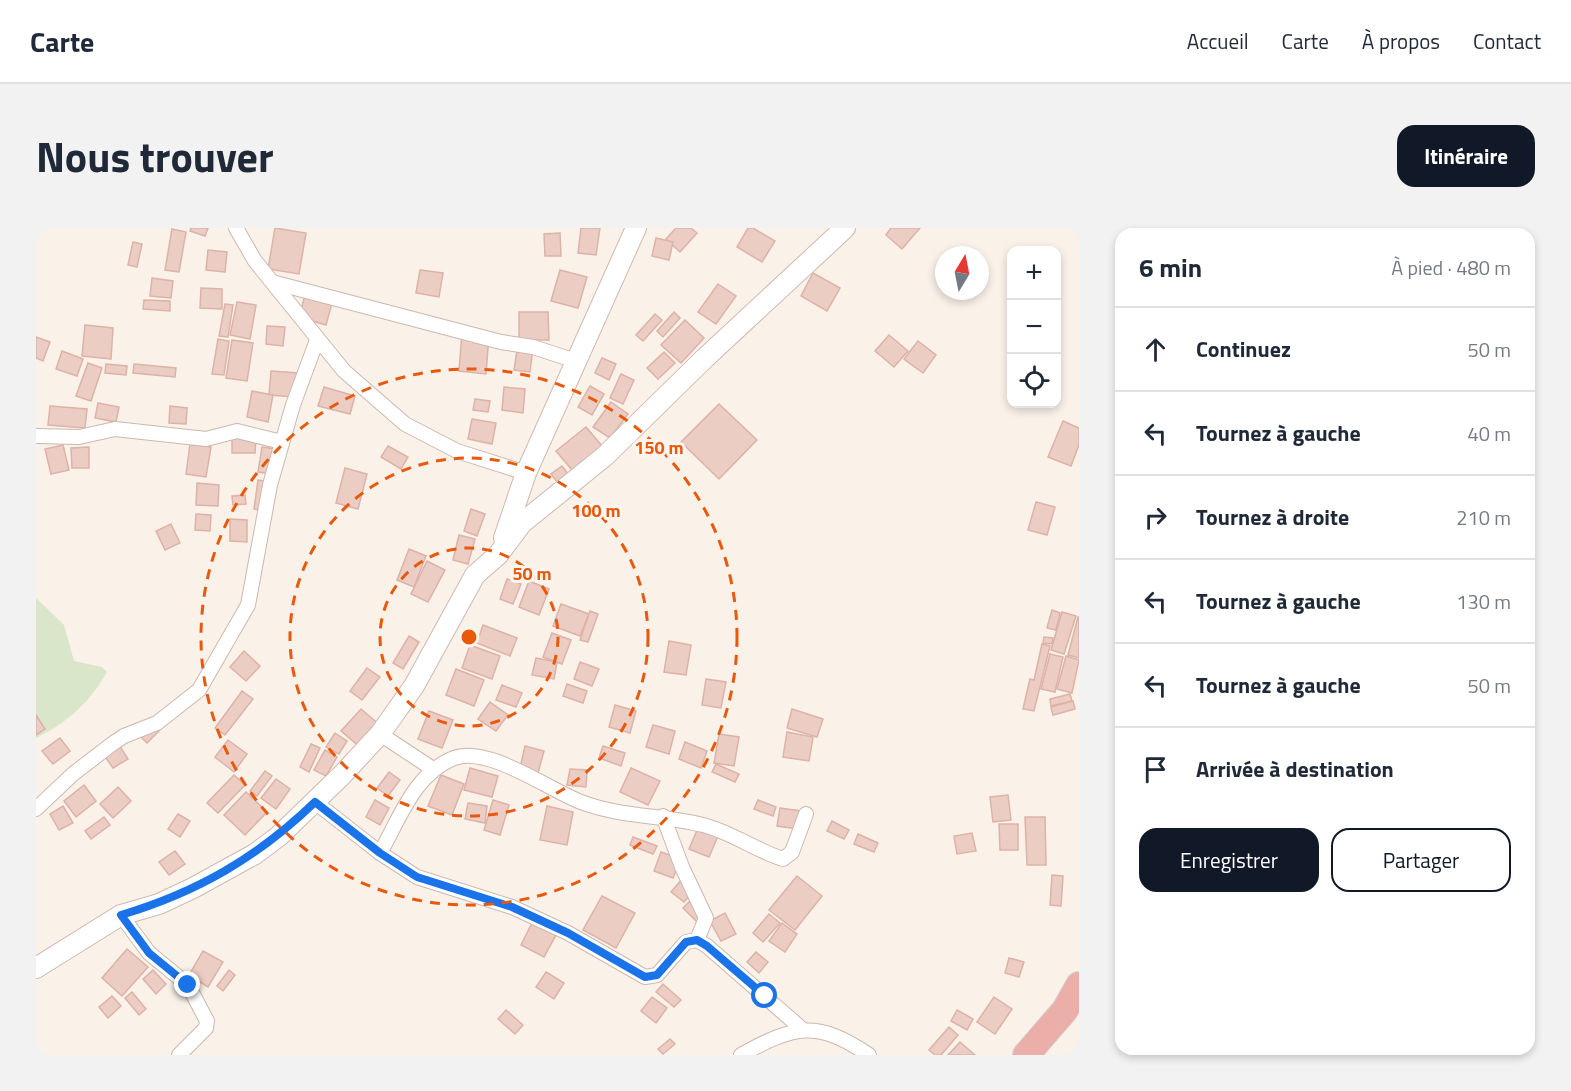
<!DOCTYPE html>
<html lang="fr">
<meta charset="utf-8">
<style>
body{margin:0;font-family:"Titillium Web",sans-serif;background:#f2f2f3;color:#1f2937}
.controls{position:absolute;right:18px;top:18px;display:grid;overflow:hidden;border-radius:12px;box-shadow:0 3px 9px #0003}
.controls button{width:54px;height:54px;display:grid;place-items:center;padding:0;border:0;border-bottom:2px solid #e0e1e3;background:#fff;color:#1f2937;font:30px sans-serif}
.compass{position:absolute;left:899px;top:18px;width:54px;height:54px;border-radius:50%;background:#fff;box-shadow:0 3px 9px #0003;rotate:10deg}
.stop{position:absolute;width:18px;height:18px;margin:-14px;border:4px solid #1a73e8;border-radius:50%;background:#fff}
.stop.end{background:#1a73e8;border-color:#fff;box-shadow:0 2px 6px #0008}
.list{margin:0;padding:0;list-style:none}
h2{display:flex;justify-content:space-between;align-items:center;height:78px;margin:0;padding:0 24px;font-size:26px}
h2 small{font-size:20px;font-weight:400;color:#747a83}
.list li{display:grid;grid-template-columns:39px 1fr auto;gap:18px;align-items:center;box-sizing:border-box;height:84px;padding:0 24px;border-top:2px solid #e0e1e3}
.list b{display:block;font-size:22px;white-space:nowrap}
.list em{font-size:20px;font-style:normal;color:#747a83}
.actions{display:flex;gap:12px;padding:18px 24px}
.actions a{flex:1;padding:14px 0;border:2px solid #111827;border-radius:18px;text-align:center;font-size:21px;color:#111827}
.actions .main{background:#111827;color:#fff}
.icon{flex:none;width:33px;height:33px;fill:none;stroke:currentColor;stroke-width:2;stroke-linecap:round;stroke-linejoin:round}
.map{position:relative;flex:none;width:1043px;height:827px;overflow:hidden;border-radius:18px}
header{display:flex;align-items:center;gap:36px;box-sizing:border-box;height:84px;padding:0 30px;background:#fff;border-bottom:2px solid #e0e1e3}
header strong{font-size:28px}
nav{display:flex;gap:33px;margin-inline-start:auto;font-size:21px}
.intro{display:flex;align-items:center;justify-content:space-between;box-sizing:border-box;height:144px;padding:0 36px}
h1{margin:0;font-size:42px}
.button{padding:15px 27px;border-radius:18px;background:#111827;color:#fff;font-size:21px;font-weight:700}
main{display:flex;gap:36px;padding:0 36px}
aside{flex:1;background:#fff;border-radius:18px;box-shadow:0 3px 9px #0003}
.map>svg:first-child{display:block}
.green{fill:#dae6c9}
.building{fill:#eccdc4;stroke:#ddb2a7;stroke-width:1.5}
.lines{fill:none;stroke-linecap:round;stroke-linejoin:round}
.street-casing{stroke:#cbb8b0;stroke-width:16}
.secondary-casing{stroke:#cfb9b1;stroke-width:22}
.highway-casing{stroke:#d7d0ce;stroke-width:28}
.street{stroke:#fff;stroke-width:14}
.secondary{stroke:#fff;stroke-width:20}
.highway{stroke:#ecaea8;stroke-width:26}
.route{stroke:#1a73e8;stroke-width:8}
.ring{fill:none;stroke:#e8590c;stroke-width:3;stroke-dasharray:10 8}
.centre{fill:#e8590c;stroke:#fdf5ef;stroke-width:3}
.ring-label{font-size:18px;text-anchor:middle;font-weight:bold;fill:#e8590c;stroke:#fdf5ef;stroke-width:6;stroke-linejoin:round;paint-order:stroke}
</style>
<header>
<strong>Carte</strong>
<nav><a>Accueil</a><a>Carte</a><a>À propos</a><a>Contact</a></nav>
</header>
<div class="intro"><h1>Nous trouver</h1><a class="button">Itinéraire</a></div>
<main>
<div class="map">
<svg width="1043" height="827" viewBox="0 0 1043 827">
<rect width="100%" height="100%" fill="#faf1e9"/>
<path class="green" d="M0,370l28,27 10,36 28,6 5,5c-16,29 -41,52 -71,66z"/>
<g class="building">
<path d="M155,0h17l-3,8 -15,-5z"/>
<path d="M239,0l31,5 -7,41 -31,-5z"/>
<path d="M545,0h19l-4,27 -18,-2z"/>
<path d="M640,0h15l6,5 -17,19 -14,-13z"/>
<path d="M712,0h5l22,13 -13,21 -25,-15z"/>
<path d="M855,0h29l-18,21 -16,-14z"/>
<path d="M136,1l14,3 -7,40 -14,-2z"/>
<path d="M524,5l1,23h-16l-1,-22z"/>
<path d="M620,10l17,4 -4,18 -17,-4z"/>
<path d="M97,14l9,2 -5,23 -9,-2z"/>
<path d="M172,22l19,2 -2,20 -19,-2z"/>
<path d="M384,42l23,3 -4,24 -23,-4z"/>
<path d="M524,42l27,7 -9,31 -27,-7z"/>
<path d="M777,45l27,15 -13,23 -26,-15z"/>
<path d="M116,50l21,3 -2,17 -21,-2z"/>
<path d="M682,56l18,12 -20,28 -18,-12z"/>
<path d="M165,60l21,1v20l-22,-1z"/>
<path d="M269,67l27,8 -6,22 -27,-8z"/>
<path d="M108,72l26,1v10l-27,-2z"/>
<path d="M201,74l19,3 -6,34 -20,-4z"/>
<path d="M189,76l8,1 -5,32 -9,-1z"/>
<path d="M483,84h29l1,28h-30z"/>
<path d="M638,84l6,6 -17,19 -6,-6z"/>
<path d="M619,86l7,6 -19,21 -7,-6z"/>
<path d="M649,92l19,18 -23,25 -20,-18z"/>
<path d="M49,97l28,3 -2,31 -29,-3z"/>
<path d="M231,98l18,1 -2,19 -17,-2z"/>
<path d="M426,105l27,2 -3,39 -27,-3z"/>
<path d="M853,107l19,16 -14,16 -19,-16z"/>
<path d="M0,109l14,5 -7,19 -7,-3z"/>
<path d="M182,111l11,2 -5,34 -12,-1z"/>
<path d="M196,112l21,3 -6,38 -21,-3z"/>
<path d="M882,113l18,14 -13,18 -19,-14z"/>
<path d="M482,116l15,3 -3,25 -16,-2z"/>
<path d="M26,123l21,8 -6,17 -21,-7z"/>
<path d="M628,124l11,11 -17,16 -11,-11z"/>
<path d="M566,130l14,6 -7,16 -14,-7z"/>
<path d="M52,135l14,5 -11,33 -15,-5z"/>
<path d="M70,136l21,2 -1,9 -21,-2z"/>
<path d="M98,136l42,4 -1,9 -42,-4z"/>
<path d="M235,143l27,2 -2,24 -27,-2z"/>
<path d="M585,146l13,6 -11,24 -13,-6z"/>
<path d="M554,158l14,8 -12,21 -14,-8z"/>
<path d="M288,159l31,9 -5,18 -32,-8z"/>
<path d="M468,159l21,2 -2,24 -21,-3z"/>
<path d="M216,163l21,4 -5,27 -21,-5z"/>
<path d="M439,171l15,2 -2,11 -15,-2z"/>
<path d="M575,174l17,12 -18,24 -17,-11z"/>
<path d="M62,175l21,4 -3,15 -21,-4z"/>
<path d="M683,176l38,36 -38,39 -38,-37z"/>
<path d="M14,178l37,3 -2,19 -37,-3z"/>
<path d="M134,178l17,2 -1,16 -17,-1z"/>
<path d="M436,191l24,4 -4,21 -24,-5z"/>
<path d="M1027,193l16,7v17l-8,21 -23,-9z"/>
<path d="M550,199l16,19 -30,24 -16,-19z"/>
<path d="M196,210h24l-1,15h-23z"/>
<path d="M154,216l21,3 -5,30 -20,-3z"/>
<path d="M27,217l6,25 -18,4 -6,-25z"/>
<path d="M352,218l20,11 -7,12 -20,-12z"/>
<path d="M53,219v21h-17l-1,-20z"/>
<path d="M226,219l21,3 -3,25 -22,-3z"/>
<path d="M526,238l7,9 -11,8 -7,-9z"/>
<path d="M309,240l22,6 -9,35 -22,-6z"/>
<path d="M222,252l17,3 -4,29 -17,-3z"/>
<path d="M161,255l22,2 -1,21 -22,-1z"/>
<path d="M209,267l1,9 -13,1 -1,-9z"/>
<path d="M1000,274l19,5 -8,28 -19,-5z"/>
<path d="M435,281l14,5 -8,22 -13,-5z"/>
<path d="M160,286l15,1 -1,16 -15,-1z"/>
<path d="M194,291l17,1v22l-17,-1z"/>
<path d="M135,296l9,19 -15,7 -9,-19z"/>
<path d="M423,307l16,4 -7,25 -15,-4z"/>
<path d="M373,321l17,7 -12,31 -17,-7z"/>
<path d="M391,333l18,9 -17,32 -17,-8z"/>
<path d="M471,351l14,5 -8,20 -13,-5z"/>
<path d="M493,353l20,8 -10,26 -20,-8z"/>
<path d="M525,376l28,10 -9,22 -27,-10z"/>
<path d="M1016,382l8,3 -4,17 -9,-2z"/>
<path d="M554,383l8,3 -10,28 -8,-2z"/>
<path d="M1026,384l14,4 -12,38 -13,-4z"/>
<path d="M1042,389h1v41l-11,-3z"/>
<path d="M447,397l34,13 -7,18 -33,-13z"/>
<path d="M516,405l19,7 -9,24 -19,-7z"/>
<path d="M373,408l10,6 -16,27 -10,-6z"/>
<path d="M1008,409l9,1 -1,6 -9,-1z"/>
<path d="M633,413l22,4 -5,30 -22,-3z"/>
<path d="M1006,416l8,2 -16,65 -11,-2 7,-30 4,1z"/>
<path d="M434,417l30,11 -8,23 -30,-11z"/>
<path d="M208,423l16,15 -14,15 -16,-14z"/>
<path d="M1014,426l13,3 -8,35 -14,-3z"/>
<path d="M1030,428l13,4 -7,33 -15,-4z"/>
<path d="M500,430l21,4 -3,17 -22,-4z"/>
<path d="M544,434l19,7 -7,17 -18,-7z"/>
<path d="M331,440l13,9 -18,23 -12,-9z"/>
<path d="M420,441l28,11 -10,26 -28,-11z"/>
<path d="M670,451l20,3 -5,26 -19,-3z"/>
<path d="M531,456l20,7 -4,12 -20,-7z"/>
<path d="M466,457l20,8 -6,14 -20,-7z"/>
<path d="M206,463l11,8 -28,36 -10,-7z"/>
<path d="M1034,466l2,7 -21,5 -1,-7z"/>
<path d="M1037,473l2,8 -22,6 -2,-8z"/>
<path d="M454,474l18,13 -12,16 -18,-12z"/>
<path d="M579,477l21,6 -6,22 -21,-6z"/>
<path d="M325,481l20,17 -20,22 -20,-17z"/>
<path d="M756,481l31,10 -6,18 -30,-9z"/>
<path d="M393,483l24,9 -11,28 -24,-9z"/>
<path d="M0,487l9,14 -9,6z"/>
<path d="M114,494l9,9 -12,12 -9,-9z"/>
<path d="M617,497l22,6 -6,23 -23,-7z"/>
<path d="M751,504l26,5 -4,24 -26,-4z"/>
<path d="M299,505l12,8 -8,13 -13,-7z"/>
<path d="M683,506l20,3 -5,29 -20,-3z"/>
<path d="M24,510l10,13 -17,13 -11,-13z"/>
<path d="M192,512l19,14 -13,18 -19,-15z"/>
<path d="M649,514l22,9 -6,17 -22,-9z"/>
<path d="M275,516l9,4 -11,24 -9,-5z"/>
<path d="M83,517l9,14 -15,9 -9,-13z"/>
<path d="M489,518l19,5 -6,22 -18,-5z"/>
<path d="M567,518l22,7 -4,13 -22,-8z"/>
<path d="M289,522l12,7 -11,19 -12,-6z"/>
<path d="M680,536l23,10 -4,8 -23,-10z"/>
<path d="M434,540l28,8 -6,21 -28,-7z"/>
<path d="M595,540l29,13 -12,24 -28,-13z"/>
<path d="M534,541l17,1 -1,17 -19,-2z"/>
<path d="M229,543l7,5 -15,20 -7,-5z"/>
<path d="M353,544l11,8 -12,16 -11,-8z"/>
<path d="M198,547l11,10 -27,28 -11,-10z"/>
<path d="M405,547l23,9 -12,31 -24,-9z"/>
<path d="M240,551l14,10 -14,20 -15,-11z"/>
<path d="M48,557l12,16 -20,16 -12,-16z"/>
<path d="M82,559l13,14 -18,17 -13,-14z"/>
<path d="M210,564l21,20 -22,23 -21,-20z"/>
<path d="M972,567l3,25 -18,2 -3,-25z"/>
<path d="M339,572l14,8 -9,17 -14,-8z"/>
<path d="M457,572l16,5 -9,30 -16,-5z"/>
<path d="M722,572l18,7 -3,9 -19,-7z"/>
<path d="M432,575l19,3 -2,17 -20,-4z"/>
<path d="M27,578l10,17 -14,7 -9,-16z"/>
<path d="M511,578l26,6 -6,33 -27,-5z"/>
<path d="M744,580l21,3 -3,18 -21,-3z"/>
<path d="M142,586l12,7 -10,16 -12,-8z"/>
<path d="M68,589l6,8 -19,14 -6,-8z"/>
<path d="M989,589h20l1,48h-19z"/>
<path d="M796,593l17,9 -5,9 -17,-8z"/>
<path d="M963,596h19v26h-18z"/>
<path d="M662,600l20,8 -9,21 -20,-8z"/>
<path d="M936,605l4,18 -19,3 -3,-18z"/>
<path d="M822,606l20,9 -4,9 -20,-8z"/>
<path d="M597,609l24,9 -4,8 -23,-9z"/>
<path d="M139,623l10,13 -16,11 -10,-13z"/>
<path d="M625,624l20,7 -8,19 -19,-7z"/>
<path d="M1016,647l11,1 -2,30 -11,-1z"/>
<path d="M761,648l25,20 -27,34 -26,-20z"/>
<path d="M647,650l13,10 -12,14 -13,-10z"/>
<path d="M566,668l33,17 -19,35 -33,-18z"/>
<path d="M658,669l17,17 -11,11 -17,-17z"/>
<path d="M689,685l11,21 -15,7 -11,-20z"/>
<path d="M733,686l11,9 -17,19 -10,-9z"/>
<path d="M496,695l24,12 -12,22 -23,-12z"/>
<path d="M746,695l15,11 -12,18 -16,-11z"/>
<path d="M91,721l21,18 -26,29 -20,-18z"/>
<path d="M167,723l20,11 -15,25 -19,-12z"/>
<path d="M720,724l12,10 -9,11 -12,-11z"/>
<path d="M973,730l15,4 -5,15 -14,-4z"/>
<path d="M117,742l13,14 -10,10 -13,-15z"/>
<path d="M193,742l6,5 -12,16 -6,-5z"/>
<path d="M510,744l18,11 -10,16 -18,-12z"/>
<path d="M627,756l18,16 -7,7 -18,-15z"/>
<path d="M96,764l14,17 -7,6 -14,-17z"/>
<path d="M76,768l9,10 -13,12 -9,-11z"/>
<path d="M616,769l15,11 -11,15 -15,-12z"/>
<path d="M958,769l18,12 -17,25 -18,-12z"/>
<path d="M470,782l17,15 -8,9 -17,-15z"/>
<path d="M921,782l16,9 -6,11 -16,-9z"/>
<path d="M913,799l9,8 -17,20h-6l-6,-5z"/>
<path d="M634,811l5,5 -12,10 -5,-5z"/>
<path d="M924,814l15,13h-27z"/>
</g>
<g class="lines">
<defs>
<g id="street">
<path d="M200,0l19,33 89,110 61,53 52,27 69,22"/>
<path d="M236,54l229,60 32,5 43,14"/>
<path d="M0,208l43,1 36,-8 91,10 31,-8 45,11"/>
<path d="M344,506l53,35"/>
<path d="M279,574l65,51 37,24 95,30 56,26 77,44 12,-2 29,-33 11,-2 10,6 95,83"/>
<path d="M0,581l37,-35 39,-30 12,-8 33,-13 42,-33 49,-85 22,-120 23,-80 24,-65"/>
<path d="M627,588l19,51 24,51 -9,22"/>
<path d="M344,625c20,-35 34,-79 74,-95 34,-13 95,32 127,44 39,15 82,13 122,23 28,7 52,25 80,34l9,-7 14,-38"/>
<path d="M85,687l28,38 39,32 19,36 -1,7 -27,27"/>
<path d="M705,827c54,-30 76,-35 128,0"/>
</g>
<g id="secondary">
<path d="M468,310l22,-65 110,-245"/>
<path d="M0,740l85,-53 38,-11 34,-16 62,-34 24,-18 63,-61 38,-41 34,-48 61,-111 23,-20 24,-32 83,-67 100,-98 140,-130"/>
</g>
<path id="highway" d="M990,827l39,-45 14,-25"/>
</defs>
<use href="#street" class="street-casing"/>
<use href="#secondary" class="secondary-casing"/>
<use href="#highway" class="highway-casing"/>
<use href="#street" class="street"/>
<use href="#secondary" class="secondary"/>
<use href="#highway" class="highway"/>
</g>
<g class="lines">
<path class="route" d="M152,757l-39,-32 -28,-38c77,-23 137,-58 194,-113l65,51 37,24 95,30 56,26 77,44 12,-2 29,-33 11,-2 10,6 58,50"/>
</g>
<g class="ring">
<circle cx="433" cy="409" r="89"/>
<circle cx="433" cy="409" r="179"/>
<circle cx="433" cy="409" r="268"/>
</g>
<circle cx="433" cy="409" r="9" class="centre"/>
<g class="ring-label">
<text x="623" y="226">150 m</text>
<text x="560" y="289">100 m</text>
<text x="496" y="352">50 m</text>
</g>
</svg>
<div class="controls">
<button>+</button>
<button>−</button>
<button><svg class="icon" aria-label="locate" viewBox="0 0 24 24"><circle cx="12" cy="12" r="6"/><path d="M12 2v4M12 18v4M2 12h4M18 12h4"/></svg></button>
</div>
<svg class="compass" viewBox="-18 -18 36 36"><path d="M0-13l5 13h-10z" fill="#e53935"/><path d="M0 13l5-13h-10z" fill="#747a83"/></svg>
<div class="stop" style="left:729px;top:768px"></div>
<div class="stop end" style="left:152px;top:757px"></div>
</div>
<aside>
<h2>6 min<small>À pied · 480 m</small></h2>
<ul class="list">
<li><svg class="icon" aria-label="ahead" viewBox="0 0 24 24"><path d="M12 20V5M6 11l6-6 6 6"/></svg><div><b>Continuez</b></div><em>50 m</em></li>
<li><svg class="icon" aria-label="left" viewBox="0 0 24 24"><path d="M17 20v-9H6M10 6l-5 5 5 5"/></svg><div><b>Tournez à gauche</b></div><em>40 m</em></li>
<li><svg class="icon" aria-label="right" viewBox="0 0 24 24"><path d="M7 20v-9h11M14 6l5 5-5 5"/></svg><div><b>Tournez à droite</b></div><em>210 m</em></li>
<li><svg class="icon" aria-label="left" viewBox="0 0 24 24"><path d="M17 20v-9H6M10 6l-5 5 5 5"/></svg><div><b>Tournez à gauche</b></div><em>130 m</em></li>
<li><svg class="icon" aria-label="left" viewBox="0 0 24 24"><path d="M17 20v-9H6M10 6l-5 5 5 5"/></svg><div><b>Tournez à gauche</b></div><em>50 m</em></li>
<li><svg class="icon" aria-label="arrive" viewBox="0 0 24 24"><path d="M6 21V4h12l-3 4 3 4H6"/></svg><div><b>Arrivée à destination</b></div></li>
</ul>
<div class="actions"><a class="main">Enregistrer</a><a>Partager</a></div>
</aside>
</main>
